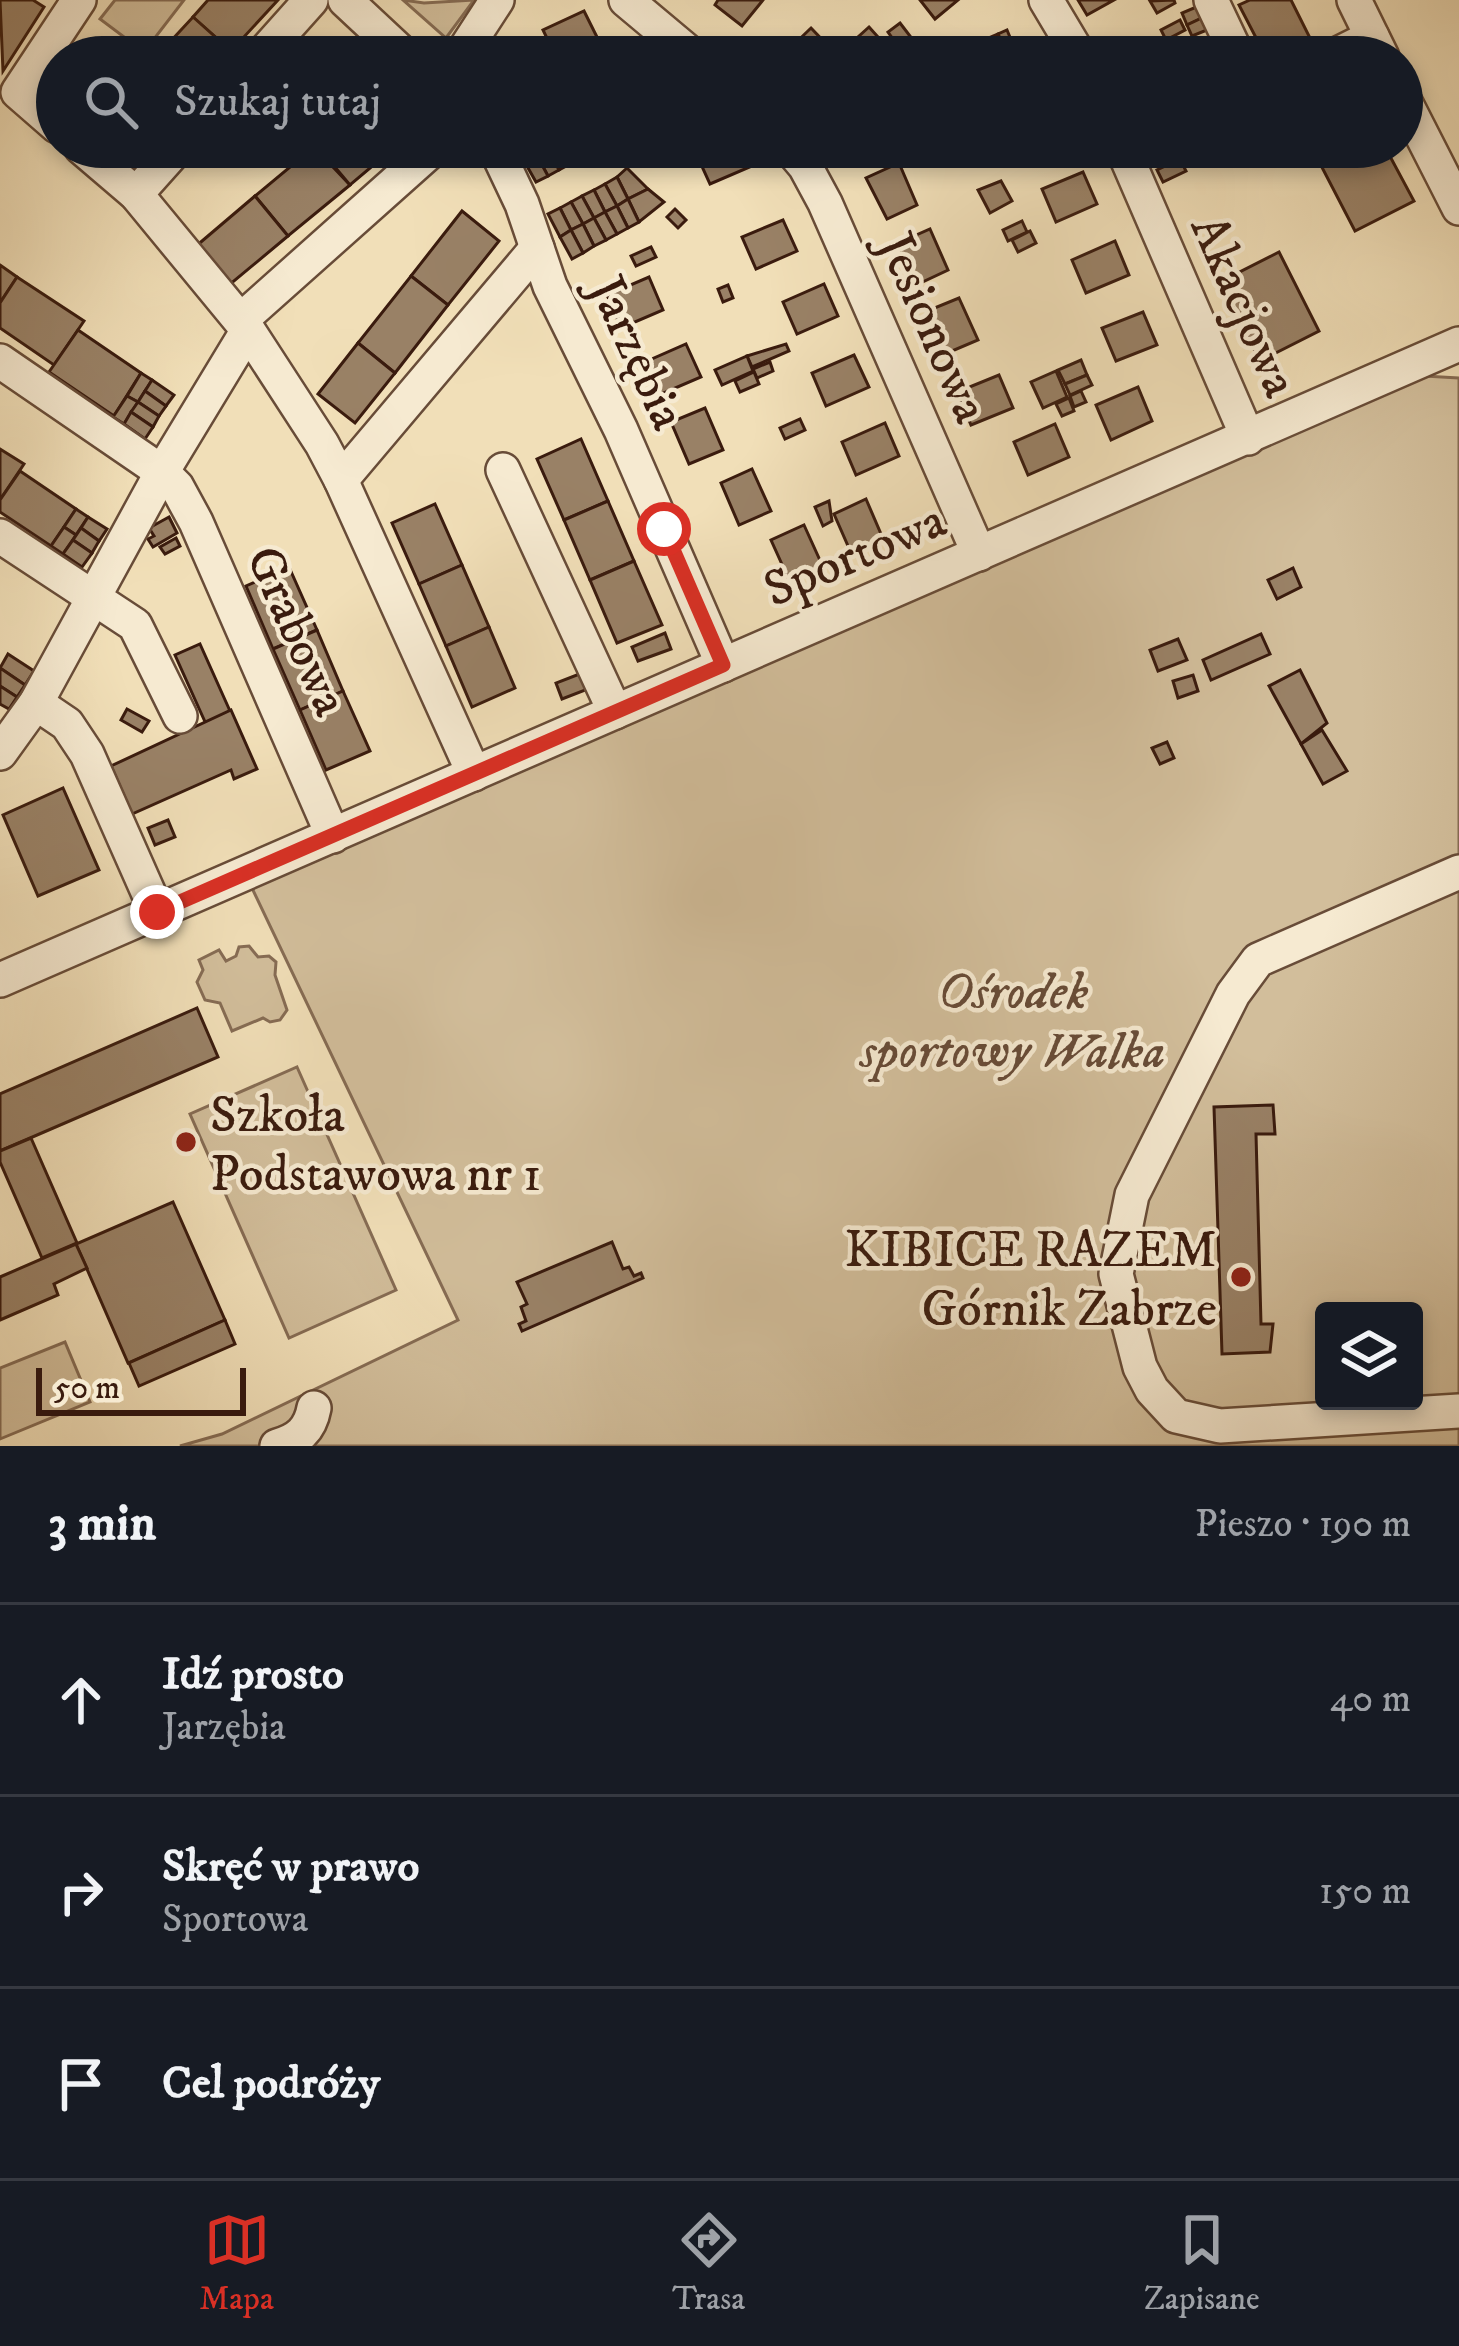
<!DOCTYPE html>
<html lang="pl">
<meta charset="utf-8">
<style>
body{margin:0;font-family:"IM FELL DW Pica",serif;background:#242831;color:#f1f3f6}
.controls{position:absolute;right:36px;bottom:36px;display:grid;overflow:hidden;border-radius:12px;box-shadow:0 6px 18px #0003}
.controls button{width:108px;height:108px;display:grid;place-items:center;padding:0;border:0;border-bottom:3px solid #363941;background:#171b24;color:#f1f3f6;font:60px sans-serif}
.scale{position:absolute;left:36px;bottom:30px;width:210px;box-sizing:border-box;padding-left:12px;border:6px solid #3a1b0e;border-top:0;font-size:33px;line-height:42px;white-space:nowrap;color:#3a1b0e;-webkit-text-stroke:9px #f6ead1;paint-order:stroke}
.stop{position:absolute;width:36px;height:36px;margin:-27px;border:9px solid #d93025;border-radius:50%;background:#fff}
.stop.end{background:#d93025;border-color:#fff;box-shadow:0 3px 12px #0008}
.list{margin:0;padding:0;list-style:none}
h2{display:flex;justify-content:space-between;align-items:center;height:156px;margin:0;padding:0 48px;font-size:51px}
h2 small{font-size:39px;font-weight:400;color:#9ea1a6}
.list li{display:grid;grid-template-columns:78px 1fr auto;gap:36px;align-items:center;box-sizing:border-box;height:192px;padding:0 48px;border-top:3px solid #363941}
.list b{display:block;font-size:45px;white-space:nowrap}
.list p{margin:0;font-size:39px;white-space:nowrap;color:#9ea1a6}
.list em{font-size:39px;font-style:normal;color:#9ea1a6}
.icon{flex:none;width:66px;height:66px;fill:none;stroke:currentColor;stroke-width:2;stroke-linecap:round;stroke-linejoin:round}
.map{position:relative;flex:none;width:1459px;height:1446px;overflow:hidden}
.search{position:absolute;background:#171b24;box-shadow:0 6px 18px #0003;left:36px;right:36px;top:36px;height:132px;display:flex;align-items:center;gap:30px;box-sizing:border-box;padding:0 42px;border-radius:66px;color:#9ea1a6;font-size:45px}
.sheet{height:732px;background:#171b24}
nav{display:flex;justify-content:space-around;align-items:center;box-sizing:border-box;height:168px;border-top:3px solid #363941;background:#171b24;font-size:33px;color:#9ea1a6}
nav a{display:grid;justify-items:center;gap:6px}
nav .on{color:#d93025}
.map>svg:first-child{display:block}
.green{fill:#d2be9b;stroke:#866c54;stroke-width:3;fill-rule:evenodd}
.building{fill:#998166;stroke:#3a1b0e;stroke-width:3}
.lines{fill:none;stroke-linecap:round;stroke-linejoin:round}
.minor-casing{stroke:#684c38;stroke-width:38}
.minor{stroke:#f6ead1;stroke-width:33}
.route{stroke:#d93025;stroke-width:15}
.poi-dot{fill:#8f2418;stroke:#f6ead1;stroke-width:4.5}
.labels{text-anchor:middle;stroke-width:9;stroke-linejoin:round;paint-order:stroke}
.street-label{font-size:51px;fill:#3a1b0e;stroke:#f6ead1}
.park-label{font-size:51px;font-style:italic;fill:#684c38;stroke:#f6ead1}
.poi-label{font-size:51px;fill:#3a1b0e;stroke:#f6ead1;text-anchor:start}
</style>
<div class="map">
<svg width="1459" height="1446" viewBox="0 0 1459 1446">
<rect width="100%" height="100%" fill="#f1dfb8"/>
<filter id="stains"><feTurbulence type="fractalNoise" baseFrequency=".00167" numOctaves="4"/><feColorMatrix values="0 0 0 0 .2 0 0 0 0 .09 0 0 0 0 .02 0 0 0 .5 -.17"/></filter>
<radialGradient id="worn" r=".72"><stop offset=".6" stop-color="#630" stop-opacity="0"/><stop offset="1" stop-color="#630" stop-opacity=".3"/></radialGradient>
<g class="green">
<path d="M115,0h69l-40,52 -44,-33z"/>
<path d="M403,0l21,3 50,-3 -28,38z"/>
<path d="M1424,376l35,2v1068h-1279l42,-12 236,-114 -207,-434zM1324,1311h90v90h-90z"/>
<path d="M249,946l9,11 11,-1 7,6 -1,13 12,35 -7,10 -10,2 -7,-4 -31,13 -12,-28 -15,-3 -8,-18 6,-12 -4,-10 20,-10 7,11 10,-5 3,-9z"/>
<path d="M297,1067l99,223 -107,48 -99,-224z"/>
<path d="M65,1342l25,60 -90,37v-71z"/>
</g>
<g class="building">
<path d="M0,0h33l11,7 -41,64z"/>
<path d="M208,0h70l-47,51 -38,-34z"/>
<path d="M718,0h45l-21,26 -27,-21z"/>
<path d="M920,0h38l-23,19z"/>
<path d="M1078,0h36l-27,15z"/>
<path d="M1174,0l1,3 -18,10 -7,-12z"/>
<path d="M1250,0h41l25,50 -14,7h-36l-27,-52z"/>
<path d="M1201,5l5,11 -19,9 -5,-12z"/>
<path d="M584,11l16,32 -29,14h-15l-13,-27z"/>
<path d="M1206,16l6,12 -20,8 -5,-11z"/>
<path d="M193,17l38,34 -5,6h-70z"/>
<path d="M1180,20l5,10 -19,10 -5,-10z"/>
<path d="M900,23l10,13 -12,10 -10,-14z"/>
<path d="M869,27l18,20 -12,10h-20l-8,-10z"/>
<path d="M811,28l24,25 -4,4h-50z"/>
<path d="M1007,30l7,17 -9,4 -7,-17z"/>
<path d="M998,34l10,23h-49l-3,-5z"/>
<path d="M106,147h39l-17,19z"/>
<path d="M314,147l36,38 -62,51 -33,-40z"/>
<path d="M318,147h77l-45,38z"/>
<path d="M547,147h14l9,17 -11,6z"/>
<path d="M547,147l12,23 -11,6 -13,-24z"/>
<path d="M561,147h21l7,7 -19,10z"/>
<path d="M705,147h38l9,19 -42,18 -15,-33z"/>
<path d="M1011,147h31l-27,11z"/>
<path d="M1175,147h7l4,9 -19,8 -5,-11z"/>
<path d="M1324,147h61l29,54 -59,30 -41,-79z"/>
<path d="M535,152l13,24 -12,6 -13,-23z"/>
<path d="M1180,159l6,12 -23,11 -6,-12z"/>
<path d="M899,163l18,42 -30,14 -21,-41z"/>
<path d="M627,168l21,21 -20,10 -11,-22z"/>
<path d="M1083,172l14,32 -41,18 -14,-33z"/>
<path d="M617,177l11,22 -11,7 -12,-22z"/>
<path d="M1001,181l11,20 -22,12 -12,-23z"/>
<path d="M605,184l12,22 -12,6 -11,-22z"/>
<path d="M648,189l16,13 -25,20 -11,-23z"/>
<path d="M594,190l11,22 -11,6 -12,-22z"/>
<path d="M255,196l33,40 -60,50 -33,-39z"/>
<path d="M582,196l12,22 -11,6 -12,-22z"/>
<path d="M628,199l11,23 -11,6 -11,-22z"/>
<path d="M571,202l12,22 -12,6 -11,-22z"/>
<path d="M617,206l11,22 -11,6 -12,-22z"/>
<path d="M560,208l11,22 -11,7 -12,-23z"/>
<path d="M675,209l11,11 -8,8 -11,-11z"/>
<path d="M462,211l37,30 -51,64 -37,-29z"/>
<path d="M605,212l12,22 -11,6 -12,-22z"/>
<path d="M594,218l12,22 -12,6 -11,-22z"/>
<path d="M783,220l14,31 -41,18 -14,-32z"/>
<path d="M1022,221l5,11 -19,9 -5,-11z"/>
<path d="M583,224l11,22 -11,7 -12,-23z"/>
<path d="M930,229l18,41 -34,16 -18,-42z"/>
<path d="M571,230l12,23 -11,6 -12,-22z"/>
<path d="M1030,231l6,12 -18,9 -6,-12z"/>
<path d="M1115,241l14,34 -43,18 -14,-33z"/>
<path d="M651,247l5,10 -20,9 -5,-10z"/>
<path d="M1279,252l40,79 -59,30 -40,-79z"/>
<path d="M0,265l17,12 -17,26z"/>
<path d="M411,276l37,29 -53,68 -37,-30z"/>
<path d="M17,277l67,44 -30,44 -54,-37v-25z"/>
<path d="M649,277l14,33 -42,18 -14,-33z"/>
<path d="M824,284l14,32 -41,18 -14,-32z"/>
<path d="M728,285l5,13 -10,4 -5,-13z"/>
<path d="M959,298l19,42 -33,14 -18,-43z"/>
<path d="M1143,312l14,33 -41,16 -14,-33z"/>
<path d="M78,330l63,43 -27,43 -65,-44z"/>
<path d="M358,343l37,30 -40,50 -37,-29z"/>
<path d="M686,344l15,33 -42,18 -14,-33z"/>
<path d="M786,344l3,7 -37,16 -5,-11z"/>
<path d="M854,355l15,32 -43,19 -14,-33z"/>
<path d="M747,356l6,15 -31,14 -7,-15z"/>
<path d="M1081,360l6,15 -22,9 -7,-14z"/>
<path d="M770,362l3,9 -16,7 -4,-9z"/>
<path d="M1056,371l11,26 -24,11 -12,-26z"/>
<path d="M754,372l5,12 -19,8 -5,-11z"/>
<path d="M141,373l11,7 -14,22 -11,-6z"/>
<path d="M999,375l14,33 -42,17 -14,-33z"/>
<path d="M1087,375l5,10 -22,10 -5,-11z"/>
<path d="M152,380l22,15 -8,11 -21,-15z"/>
<path d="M1138,387l14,34 -41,19 -15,-35z"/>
<path d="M145,391l21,15 -7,10 -21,-14z"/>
<path d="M1081,391l5,11 -12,5 -4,-11z"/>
<path d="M127,396l11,6 -14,22 -11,-7z"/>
<path d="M1069,398l5,13 -12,5 -6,-12z"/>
<path d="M138,402l21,14 -6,11 -22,-15z"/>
<path d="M705,408l18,42 -34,14 -18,-42z"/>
<path d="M131,412l22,15 -8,12 -21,-15z"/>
<path d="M800,419l5,11 -20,9 -5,-11z"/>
<path d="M885,423l14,33 -43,19 -14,-33z"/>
<path d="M1055,424l14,33 -41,18 -14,-33z"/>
<path d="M581,439l27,62 -44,19 -27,-61z"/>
<path d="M0,449l24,15 -24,36z"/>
<path d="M752,469l19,42 -32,14 -18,-42z"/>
<path d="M20,471l56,38 -25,37 -51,-34v-12z"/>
<path d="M866,499l18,42 -32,14 -18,-41z"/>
<path d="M608,501l26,60 -44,19 -26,-60z"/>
<path d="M829,501l3,20 -9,5 -8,-19z"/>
<path d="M435,504l27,61 -43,19 -27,-61z"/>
<path d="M76,509l12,8 -12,18 -12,-8z"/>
<path d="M88,517l19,12 -8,12 -18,-13z"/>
<path d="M169,517l8,16 -24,14 -5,-8 6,-3 -5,-8z"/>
<path d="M804,525l19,42 -33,15 -19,-42z"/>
<path d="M64,527l12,8 -13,19 -12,-8z"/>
<path d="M81,528l18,13 -7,12 -19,-13z"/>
<path d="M176,538l4,8 -15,8 -5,-7z"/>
<path d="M73,540l19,13 -10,14 -19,-13z"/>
<path d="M634,561l28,64 -45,18 -27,-63z"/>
<path d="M462,565l27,62 -43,19 -27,-62z"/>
<path d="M289,567l28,63 -44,19 -27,-63z"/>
<path d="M1293,568l8,19 -24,12 -9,-19z"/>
<path d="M489,627l26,61 -43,19 -26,-61z"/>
<path d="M317,630l26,61 -43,19 -27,-61z"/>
<path d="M665,633l6,16 -33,12 -6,-14z"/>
<path d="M1261,634l9,20 -59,26 -8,-20z"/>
<path d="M1178,639l9,21 -29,11 -8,-21z"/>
<path d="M200,644l30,67 -24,13 -31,-69z"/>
<path d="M8,654l26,17 -9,14 -25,-17z"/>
<path d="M0,668l25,17 -8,12 -17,-11z"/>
<path d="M1300,670l27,53 -26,21 -32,-58z"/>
<path d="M582,673l6,16 -26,10 -6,-16z"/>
<path d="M1193,675l5,16 -20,7 -5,-17z"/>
<path d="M0,686l17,11 -8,12 -9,-5z"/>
<path d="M343,691l27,60 -44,19 -26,-60z"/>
<path d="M127,709l22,12 -7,11 -21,-12z"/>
<path d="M231,710l26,59 -23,10 -3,-9 -99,44 -21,-48z"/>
<path d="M1322,730l25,41 -24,13 -22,-40z"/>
<path d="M1167,742l7,16 -14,6 -8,-16z"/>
<path d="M63,788l36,82 -61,26 -35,-81z"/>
<path d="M168,820l7,17 -20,8 -7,-17z"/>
<path d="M197,1008l21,49 -218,94v-57z"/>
<path d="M1273,1105l2,29h-19l5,190h12l-3,28 -48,2 -8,-247z"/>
<path d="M31,1138l46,105 -35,15 -42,-96v-11z"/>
<path d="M173,1202l52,118 -97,43 -52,-119z"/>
<path d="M612,1242l11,27 6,-2 5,9 7,-3 2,5 -121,53 -3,-7 7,-3 -5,-14 6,-3 -10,-22z"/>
<path d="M76,1244l11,24 -33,16 4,11 -58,25v-43z"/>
<path d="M225,1320l10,24 -96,42 -10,-23z"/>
</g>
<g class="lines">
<defs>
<g id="minor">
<path d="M345,0l61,57"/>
<path d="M626,0l68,57"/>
<path d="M1046,0l34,57"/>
<path d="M1211,0l27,57"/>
<path d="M1354,0l28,57"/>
<path d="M260,57l51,-57"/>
<path d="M460,57l37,-57"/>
<path d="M1332,57l40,-20"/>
<path d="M1402,96l57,112"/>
<path d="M57,126l-39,-34 61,-92"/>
<path d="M81,147l55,47 112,136"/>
<path d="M495,147l27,57 28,82 71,144 102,235"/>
<path d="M789,147l16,19 20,37 154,351"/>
<path d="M1122,147l126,291"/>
<path d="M136,194l42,-47"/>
<path d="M241,320l194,-173"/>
<path d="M0,361l162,111 15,15 19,35 137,314"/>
<path d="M503,470l112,242"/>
<path d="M341,480l196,-232"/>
<path d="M0,536l135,89 45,91"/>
<path d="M36,703l31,21 20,30 70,158"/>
<path d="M0,753l36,-50 126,-231 86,-142 74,114 19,36 133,294"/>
<path d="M1459,872l-201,88 -25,34 -101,201 -16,79 24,93 12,23 24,26 44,10 239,-15"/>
<path d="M0,980l1459,-636"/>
<path d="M277,1446c21,-6 33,-16 37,-38"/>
</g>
</defs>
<use href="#minor" class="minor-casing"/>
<use href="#minor" class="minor"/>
</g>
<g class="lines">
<path class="route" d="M157,912l566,-247 -59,-136"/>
</g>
<g class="poi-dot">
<circle cx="186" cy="1142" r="12"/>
<circle cx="1241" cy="1277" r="12"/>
</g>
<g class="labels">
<g class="street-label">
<text transform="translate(1246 305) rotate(66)" y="18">Akacjowa</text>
<text transform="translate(935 327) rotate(66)" y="18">Jesionowa</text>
<text transform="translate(639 352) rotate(65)" y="18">Jarzębia</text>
<text transform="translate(854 553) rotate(-23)" y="18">Sportowa</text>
<text transform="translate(299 630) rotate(66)" y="18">Grabowa</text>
</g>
<g class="park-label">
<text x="1013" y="1008">Ośrodek<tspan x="1013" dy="59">sportowy Walka</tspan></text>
</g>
<g class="poi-label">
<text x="210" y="1131">Szkoła<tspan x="210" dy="59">Podstawowa nr 1</tspan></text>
<text x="1217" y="1266" text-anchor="end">KIBICE RAZEM<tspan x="1217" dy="59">Górnik Zabrze</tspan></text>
</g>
</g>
<rect width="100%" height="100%" filter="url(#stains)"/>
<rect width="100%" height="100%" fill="url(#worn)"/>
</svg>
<div class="controls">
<button><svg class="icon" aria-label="layers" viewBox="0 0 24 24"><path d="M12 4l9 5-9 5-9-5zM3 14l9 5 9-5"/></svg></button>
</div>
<div class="scale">50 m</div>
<div class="stop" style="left:664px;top:529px"></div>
<div class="stop end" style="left:157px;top:912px"></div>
<div class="search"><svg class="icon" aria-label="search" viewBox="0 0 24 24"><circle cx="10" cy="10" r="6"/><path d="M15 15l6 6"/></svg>Szukaj tutaj</div>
</div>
<section class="sheet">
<h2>3 min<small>Pieszo · 190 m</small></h2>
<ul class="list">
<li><svg class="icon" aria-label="ahead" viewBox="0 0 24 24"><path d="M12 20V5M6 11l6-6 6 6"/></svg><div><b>Idź prosto</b><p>Jarzębia</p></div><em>40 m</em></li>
<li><svg class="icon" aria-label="right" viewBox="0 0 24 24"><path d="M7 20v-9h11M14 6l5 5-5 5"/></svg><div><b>Skręć w prawo</b><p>Sportowa</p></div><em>150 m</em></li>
<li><svg class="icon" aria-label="arrive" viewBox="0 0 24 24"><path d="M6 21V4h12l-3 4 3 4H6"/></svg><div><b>Cel podróży</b></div></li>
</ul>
</section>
<nav>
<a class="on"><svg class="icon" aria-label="map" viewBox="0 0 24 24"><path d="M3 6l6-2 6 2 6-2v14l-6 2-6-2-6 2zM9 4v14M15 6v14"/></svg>Mapa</a>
<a><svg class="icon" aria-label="directions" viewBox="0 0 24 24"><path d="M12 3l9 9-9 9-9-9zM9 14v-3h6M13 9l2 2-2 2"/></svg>Trasa</a>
<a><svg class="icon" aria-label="saved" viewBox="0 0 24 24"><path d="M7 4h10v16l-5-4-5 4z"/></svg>Zapisane</a>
</nav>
